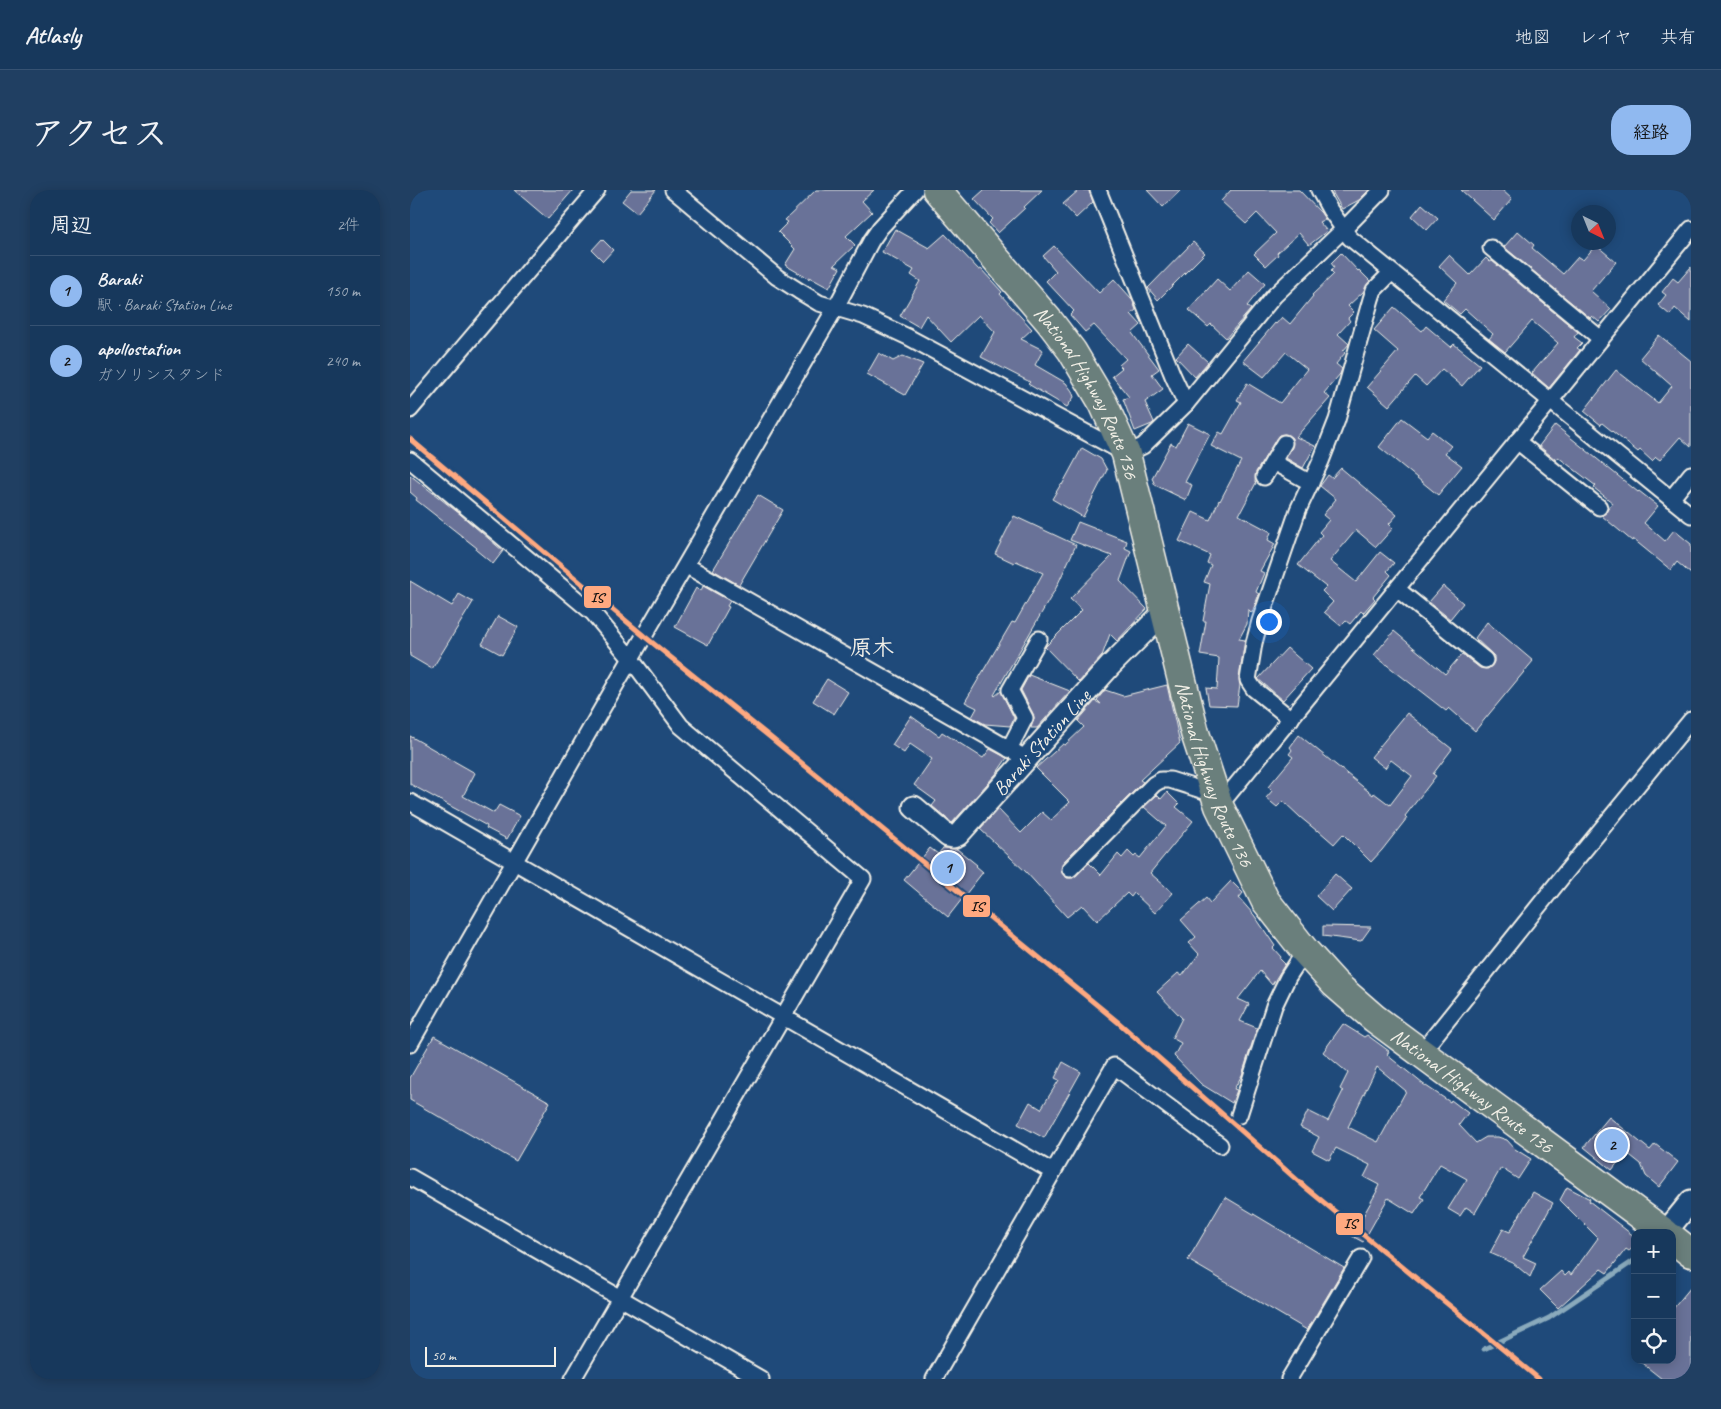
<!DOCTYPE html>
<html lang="ja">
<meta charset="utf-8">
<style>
body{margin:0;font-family:Caveat,"Klee One",sans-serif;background:#203f62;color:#f1f3f6}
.controls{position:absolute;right:15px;bottom:15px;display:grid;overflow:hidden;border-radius:10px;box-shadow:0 2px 12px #0003}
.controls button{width:45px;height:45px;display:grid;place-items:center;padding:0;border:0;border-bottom:1px solid #365272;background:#17385c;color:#f1f3f6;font:25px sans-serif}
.compass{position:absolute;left:1161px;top:15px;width:45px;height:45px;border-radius:50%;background:#17385c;box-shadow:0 2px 12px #0003;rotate:137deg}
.scale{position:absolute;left:15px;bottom:12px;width:131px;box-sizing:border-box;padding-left:5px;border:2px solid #f4f1e8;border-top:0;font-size:14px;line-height:18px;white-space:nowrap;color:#f4f1e8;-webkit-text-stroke:4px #1f4a7a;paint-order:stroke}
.you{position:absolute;left:858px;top:431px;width:18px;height:18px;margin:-12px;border:4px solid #fff;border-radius:50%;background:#1a73e8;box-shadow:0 0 0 8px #1a73e833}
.badge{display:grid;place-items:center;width:32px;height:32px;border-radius:50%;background:#90b9f0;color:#111;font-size:16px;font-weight:700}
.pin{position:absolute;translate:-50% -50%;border:2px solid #fff;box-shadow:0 1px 5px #0006}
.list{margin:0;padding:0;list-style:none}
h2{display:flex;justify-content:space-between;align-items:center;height:65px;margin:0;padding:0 20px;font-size:21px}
h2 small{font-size:16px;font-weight:400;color:#9eacbb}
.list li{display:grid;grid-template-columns:32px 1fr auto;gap:15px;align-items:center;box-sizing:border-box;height:70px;padding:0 20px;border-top:1px solid #365272}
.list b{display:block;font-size:19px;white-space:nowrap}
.list p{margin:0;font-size:16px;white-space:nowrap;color:#9eacbb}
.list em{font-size:16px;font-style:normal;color:#9eacbb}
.icon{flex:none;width:28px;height:28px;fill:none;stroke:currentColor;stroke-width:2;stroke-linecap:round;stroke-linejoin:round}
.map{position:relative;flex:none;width:1281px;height:1189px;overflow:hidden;border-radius:20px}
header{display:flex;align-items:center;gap:30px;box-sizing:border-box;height:70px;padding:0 25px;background:#17385c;border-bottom:1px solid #365272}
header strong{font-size:24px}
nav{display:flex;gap:28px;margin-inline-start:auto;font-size:18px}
.intro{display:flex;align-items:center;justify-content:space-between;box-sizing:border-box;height:120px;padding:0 30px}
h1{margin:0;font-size:35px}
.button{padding:12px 22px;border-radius:20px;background:#90b9f0;color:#111;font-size:18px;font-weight:700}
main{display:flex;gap:30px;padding:0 30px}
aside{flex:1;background:#17385c;border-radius:20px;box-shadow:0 2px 12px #0003}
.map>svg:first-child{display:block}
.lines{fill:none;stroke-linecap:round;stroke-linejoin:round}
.stream{stroke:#8aaabc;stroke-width:5}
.building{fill:#697298;stroke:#f4f1e8;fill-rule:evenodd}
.street-casing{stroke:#f4f1e8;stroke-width:19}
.secondary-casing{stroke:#f4f1e8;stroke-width:25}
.highway-casing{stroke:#f4f1e8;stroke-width:31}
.street{stroke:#1f4a7a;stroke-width:15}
.secondary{stroke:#1f4a7a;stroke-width:21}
.highway{stroke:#6b7f7c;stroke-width:28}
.rail-1-casing{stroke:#1f4a7a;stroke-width:9}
.rail-1{stroke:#ffa980;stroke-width:5}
.labels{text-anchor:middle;stroke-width:5;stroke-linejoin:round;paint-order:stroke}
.street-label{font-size:20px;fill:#f4f1e8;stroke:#1f4a7a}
.quarter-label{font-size:22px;font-weight:bold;fill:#f4f1e8;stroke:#1f4a7a}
.line-badge{stroke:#1f4a7a;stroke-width:2}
.pale-badge-label{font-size:14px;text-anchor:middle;font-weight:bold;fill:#111}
</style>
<header>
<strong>Atlasly</strong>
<nav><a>地図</a><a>レイヤ</a><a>共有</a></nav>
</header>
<div class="intro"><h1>アクセス</h1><a class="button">経路</a></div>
<main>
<aside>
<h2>周辺<small>2件</small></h2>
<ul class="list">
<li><span class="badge">1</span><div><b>Baraki</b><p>駅 · Baraki Station Line</p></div><em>150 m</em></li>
<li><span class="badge">2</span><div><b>apollostation</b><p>ガソリンスタンド</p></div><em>240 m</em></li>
</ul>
</aside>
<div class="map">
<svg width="1281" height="1189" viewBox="0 0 1281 1189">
<rect width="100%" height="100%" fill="#1f4a7a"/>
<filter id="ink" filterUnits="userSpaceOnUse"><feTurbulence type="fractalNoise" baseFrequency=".02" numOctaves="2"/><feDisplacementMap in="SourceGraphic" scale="10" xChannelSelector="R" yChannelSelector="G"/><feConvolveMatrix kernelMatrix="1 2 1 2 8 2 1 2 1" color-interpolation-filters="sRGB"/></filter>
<g filter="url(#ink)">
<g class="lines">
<path class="stream" d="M1074,1159l65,-31 86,-58"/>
</g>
<g class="building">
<path d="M104,0h59l-25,29z"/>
<path d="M221,0h25l-19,23 -15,-12z"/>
<path d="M406,0h58l-12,11 10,11 -26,24 9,9 -21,20 6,3 -11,20 -20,-11v2l-24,-14 10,-16 -17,-17 10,-10 -3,-2z"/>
<path d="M574,0h58l-18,17 1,1 -27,25 -9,-10 4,-4 -19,-20z"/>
<path d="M669,0h10l4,12 -17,16 -13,-14z"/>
<path d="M737,0h34l-18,17z"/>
<path d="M821,0h68l22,23 4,6 -6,3 8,9 -18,14 -10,-12 -22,20 1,2 -12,11 -12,-12 22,-21 -19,-20 -11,11 -25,-23z"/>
<path d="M921,0h38l-10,10 -17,9z"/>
<path d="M1051,0h41l10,9 -18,21z"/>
<path d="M1012,14l16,14 -11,12 -15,-14z"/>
<path d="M485,39l34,19 16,-14 34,36 2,-1 21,23 -2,2 32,35 -11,10 22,11 -8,15 31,18 6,8 2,6 -7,10 -39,-23 2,-2 -49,-25 14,-25 -16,-17 -28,27 -25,-27 -7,12 -19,-11 20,-35 -9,-6 3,-5 -32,-18z"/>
<path d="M1108,41l16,14 -2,3 31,26 15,-17 5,3 13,-15 20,17 -25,29 20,18 -12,13 -7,-6 -2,2 -86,-71z"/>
<path d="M192,49l11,11 -10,11 -11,-11z"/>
<path d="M783,52l12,11 -47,47 -10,-12z"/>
<path d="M644,56l45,47 15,-14 18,20 4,11 -5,4 10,11 -9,8 27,36 -7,5 11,15 -18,13 9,20 -2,2 -17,7 -12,-32 6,-2 -17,-21 10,-8 -3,-3 7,-6 -32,-34 -9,7 -15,-17 4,-4 -28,-30 10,-10 -13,-15z"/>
<path d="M931,63l17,18 1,-1 11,11 -7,11 -15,14 6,6 -6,6 2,3 -12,13 11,10 -6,7 2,2 -9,11 6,5 -2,5 -16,19 6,5 -34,39 19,9 -12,22 -17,-10 6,-11v-9l-7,-4 -6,1 -23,37 -1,10 1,1 -17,32 32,17 -3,8 7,4 -15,27 4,2 -8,19 3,2 -7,19 -4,-4 -1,15 -8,15 6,1 -6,38 1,7 -3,21 -28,-1 -3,-17 11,1 2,-31 -19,-3 6,-34h-3l7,-37 -6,-2 7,-17 -4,-2 3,-8 -31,-14 14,-29 17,8 9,-20 1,1 21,-40 -30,-15 8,-14 4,2 18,-32 -4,-2 10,-17 33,20 27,-34 -21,-17 -22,25 -21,-16 32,-38 1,1 6,-7 8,7 23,-28 -1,-1 22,-21 -3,-3 3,-4 -3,-4z"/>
<path d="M1039,65l21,20 16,-17 4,4 2,-1 86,71 -4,5 8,6 -5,5 3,2 -31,38 -17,-15 26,-30 -26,-22 -27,31 -16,-13 4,-5 -28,-25 -5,5 -17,-14 14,-17 -18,-17z"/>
<path d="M1281,77v55l-16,-14 -5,7 -12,-10 8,-10 -4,-3 11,-14 5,4z"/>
<path d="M839,80l16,14 -18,22 4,3 -25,29 -15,-14 -3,3 -19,-17 28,-31 13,12z"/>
<path d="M984,117l28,24 4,-5 25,21 3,-3 26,21 -18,21 -20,-17 -16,17 -11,-10 -26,30 -22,-19 31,-36 -24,-21z"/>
<path d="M1249,145l32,26v86l-11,-10 -20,23 -4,-3 -4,4 -12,-11 -2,2 -36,-29 -1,2 -17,-14 32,-41 42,33 14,-17 -32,-28z"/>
<path d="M778,154l20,18 -13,15 -19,-20z"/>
<path d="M469,163l14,8 10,-5 20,8 -18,31 -38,-21z"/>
<path d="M992,228l25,19 5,-6 19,15 -6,7 17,13 -24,29 -59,-48z"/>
<path d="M778,233l22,11 -25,48 7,3 -6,15 -31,-15 -3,-7 19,-35 5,3z"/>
<path d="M1145,235l83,67 1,-1 19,15 -14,17 21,18 9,-11 17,14v30l-14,-12 -6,8 -38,-31 -1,2 -30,-25 11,-13 -19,-15 2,-2 -38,-29 -2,3 -17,-14z"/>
<path d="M672,258l19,11 6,11 -24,47 -31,-18 9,-15 1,1z"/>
<path d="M931,278l56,47 -8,9 4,4 -17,19 -20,-17 -26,31 26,21 24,-30 14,11 -7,8 4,4 -18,22 2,2 -12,14 -2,-2 -11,13 -4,-3 -5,5 -17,-14 9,-10 -11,-11 4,-4 -28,-22 24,-30 -3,-3 10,-12 -6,-5 13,-16 -16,-13 8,-11 4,3z"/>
<path d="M0,285l50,39 43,37 -10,13 -17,-14 1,-2 -61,-48 1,-2 -7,-6z"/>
<path d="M348,305l25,15 -44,75 -26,-15z"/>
<path d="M604,326l62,29 -20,43 -62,107 1,1 6,-5 13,27 -4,8 -25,-2 -13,-7 5,-9 -12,-6 47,-80 3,1 28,-50 -27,-12 -2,2 -19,-9z"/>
<path d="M668,332l49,19 -2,7 6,3 -11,30 27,28 -30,32 -7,-7 -8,22 -23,26 -34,-35 37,-37 -12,-11 42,-43 -42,-16z"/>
<path d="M0,391l42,25 7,-12 14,8 -41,67 -22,-13z"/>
<path d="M293,396l27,15 -3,5 2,1 -21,38 -33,-18 21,-39 5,3z"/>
<path d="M1033,396l20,17 -13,16 -21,-17z"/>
<path d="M88,426l20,11 -16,28 -20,-11z"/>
<path d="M1077,432l46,39 -58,70 -26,-23 -3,3 -72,-56 20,-24 51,43 17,-20 18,14 8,1 6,-7v-6l-19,-18z"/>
<path d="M877,458l24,21 -28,31 -25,-21z"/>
<path d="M619,485l41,16 -33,37h-6l3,-10 -1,-4 -12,-24z"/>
<path d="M417,489l21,13 -14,22 -21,-13z"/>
<path d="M757,495l13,58 -40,37 3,2 -80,80 -2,9 6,7h6l16,-15 12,12 17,-21 4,4 6,-7 6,6 2,-2 4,3 26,-32 -22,-19 13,-12 4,4 6,-7 12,12 -3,3 17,14 -43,52 23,20 -18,20 -21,-20 -3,4 -4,-4 -30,28 -15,-16 -15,12 -42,-46 -45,-42 18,-20 23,24 21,-21 9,8 19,-18 -34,-34 27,-24 2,1 19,-18 -6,-6 17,-20 6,3 -4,-4 8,-10 18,6z"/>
<path d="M997,523l45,36 -19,25 3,2 -31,40 2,2 -25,32 -11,12 -28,-28 -9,10 -16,-14 -1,1 -17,-14 -17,-16 -6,6 -11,-9 6,-7 -4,-4 25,-30 -4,-3 3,-4 -2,-3 9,-12 74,60 1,-2 16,12 22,-29 -21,-16 -6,8 -14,-11z"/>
<path d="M501,526l28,20 3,-4 41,26 7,-9 17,9 -11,16 -44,49 -20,-17 4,-5 -22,-16 18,-26 -22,-15 -6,9 -12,-8z"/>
<path d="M0,546l65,37 -12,23 31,17 5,-8 21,11 -13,23 -21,-11 1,-2 -77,-42z"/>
<path d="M520,658l8,6 5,-6 14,1 20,16 -1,1 7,6 -35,45 -44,-37z"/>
<path d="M925,684l17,15 -20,22 -16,-15z"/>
<path d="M821,691l12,12 -4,5 15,17 21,31 -2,2 8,9 -1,2 5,5 -13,21 -12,-14 -22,28 11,5 -9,17 17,7 -15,47 -8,14 3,1 -5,13 -31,-19 -27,-28 7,-13 -9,-5 10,-20 -25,-26 21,-19 4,3 17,-22 -10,-11 7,-6 -15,-17 25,-22 4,5z"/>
<path d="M913,736l48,1 -10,14 -38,-5z"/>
<path d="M933,834l21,13 3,-2 22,16 -2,4 36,29 27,18 1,-2 17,13 -9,12 17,18 10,-6h12l9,3 8,9 16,10 -13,20 -17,-11 -26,45 -9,-6 -6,9 -12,-7 19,-30 -27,-15 -20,33 4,2 -10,15 -26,-16 -25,44 -11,-6 25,-45h-1l3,-6 -15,-8 6,-12 -34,-17 -7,12 -17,-9 7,-14 -19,-10 8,-16 20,10 15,-30 -3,-2 8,-16 -25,-21zM967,877l29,24 -28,51 -30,-15z"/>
<path d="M24,846l116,66 -34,59 -106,-61v-22z"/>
<path d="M653,872l18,10 -37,66 -26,-14 12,-22 11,7 18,-29 -4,-2z"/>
<path d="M1199,927l41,33 5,-6 23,18 -19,25 -13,-11 -5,-12 -15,-12 -14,18 -28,-23z"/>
<path d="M1157,997l23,12 -1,2 46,36v9l-6,5 -3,-2 -19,24 -6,-4 -43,39 -18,-18 21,-19 4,5 4,-4 2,3 27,-37 -38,-38z"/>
<path d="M1123,1002l20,11 -30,54 13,6 -6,14 -17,-14 -23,-10 13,-24 7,3z"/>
<path d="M815,1007l119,71 -37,62 -119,-70z"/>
<path d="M1281,1097v92h-29l-24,-19h34v-50z"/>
</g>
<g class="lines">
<defs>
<g id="street">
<path d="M263,0l104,87 22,14 20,12 44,13 45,21 218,117 17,-8 43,-42 88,-108 69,-66 39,-40"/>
<path d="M688,0l75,186 13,28"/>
<path d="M909,0l11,20 20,28 341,277"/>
<path d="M1081,58l110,91"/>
<path d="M0,220l187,-220"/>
<path d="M1107,251l82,66"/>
<path d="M0,270l183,153 38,46 50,67 182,153 -290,500"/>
<path d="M863,272l38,21"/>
<path d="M854,287l20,-34"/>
<path d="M1261,309l20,-25"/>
<path d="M277,376l340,193"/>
<path d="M987,399l88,71"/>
<path d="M881,529l-37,-30 -6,-9 6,-37 6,-22 38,-111 23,-49 16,-41 34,-121 3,-9 17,-17"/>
<path d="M599,559l16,-31 -15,-28 29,-51"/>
<path d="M0,612l643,370"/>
<path d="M809,616l472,-577"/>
<path d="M660,679l84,-85 7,-4h9l44,14"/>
<path d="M0,854l209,-365 217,-372 35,-66 9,-13 35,-38"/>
<path d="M1011,863l141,-176 129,-157"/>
<path d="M829,925l35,-109 14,-29 17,-26"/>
<path d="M0,987l351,202"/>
<path d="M524,1189l180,-313 106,79"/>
<path d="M879,1189l72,-121"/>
</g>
<g id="secondary">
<path id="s1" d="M504,617l34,29 5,1 5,-2 152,-169 55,-55"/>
<path d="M1255,1043l26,-32"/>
</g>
<g id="highway">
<path id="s2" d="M527,0l113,132 22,29 31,52 23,51 69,279 24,73 46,94 40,51 30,33 39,34 291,215"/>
<path d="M1262,1048l19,15"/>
</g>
</defs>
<use href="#street" class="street-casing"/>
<use href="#secondary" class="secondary-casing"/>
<use href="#highway" class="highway-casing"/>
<use href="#street" class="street"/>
<use href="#secondary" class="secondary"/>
<use href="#highway" class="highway"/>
<defs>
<path id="rail-1" d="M0,249l234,197 126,101 349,286 186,164 234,192"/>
</defs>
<use href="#rail-1" class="rail-1-casing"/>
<use href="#rail-1" class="rail-1"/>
</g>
</g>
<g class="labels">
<g class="street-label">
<text dy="7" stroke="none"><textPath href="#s2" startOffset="254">National Highway Route 136</textPath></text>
<text dy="7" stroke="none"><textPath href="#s1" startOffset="180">Baraki Station Line</textPath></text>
<text dy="7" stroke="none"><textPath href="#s2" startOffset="659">National Highway Route 136</textPath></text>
<text dy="7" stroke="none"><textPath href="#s2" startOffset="1079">National Highway Route 136</textPath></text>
</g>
<g class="quarter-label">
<text x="462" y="465">原木</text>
</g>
</g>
<g class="line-badge">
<rect x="173" y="395" width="29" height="24" rx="5" fill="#ffa980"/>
<rect x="552" y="704" width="29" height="24" rx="5" fill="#ffa980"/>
<rect x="925" y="1022" width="29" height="24" rx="5" fill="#ffa980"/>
</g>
<g class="pale-badge-label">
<text x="187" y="412">IS</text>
<text x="567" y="721">IS</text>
<text x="940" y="1038">IS</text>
</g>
</svg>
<div class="controls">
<button>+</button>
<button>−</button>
<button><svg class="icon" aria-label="locate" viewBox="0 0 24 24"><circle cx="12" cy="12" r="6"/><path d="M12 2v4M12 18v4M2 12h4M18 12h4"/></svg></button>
</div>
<svg class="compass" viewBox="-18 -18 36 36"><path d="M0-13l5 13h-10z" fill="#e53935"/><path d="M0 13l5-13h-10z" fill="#9eacbb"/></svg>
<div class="scale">50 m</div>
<div class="you"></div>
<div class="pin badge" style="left:538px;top:678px">1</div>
<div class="pin badge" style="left:1202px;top:955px">2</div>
</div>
</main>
